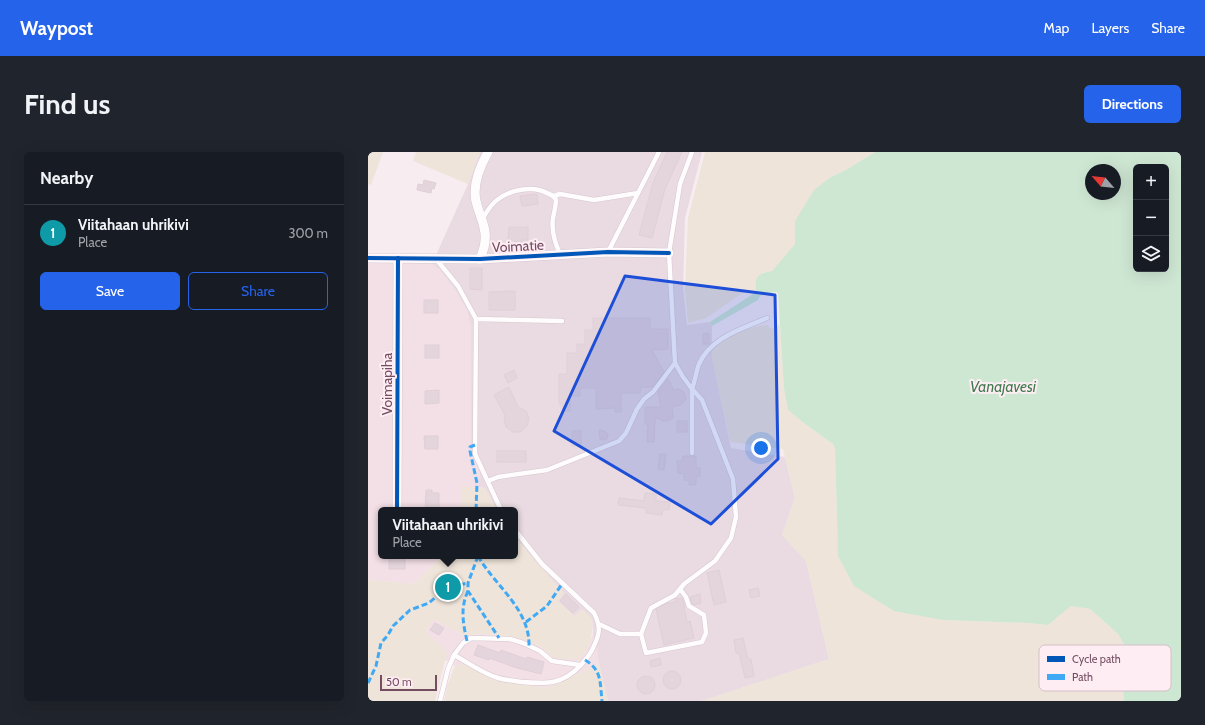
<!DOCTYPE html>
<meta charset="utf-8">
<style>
body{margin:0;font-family:Cabin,sans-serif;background:#20242c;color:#f1f3f6}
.controls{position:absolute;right:12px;top:12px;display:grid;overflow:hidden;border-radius:6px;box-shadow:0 4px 16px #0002}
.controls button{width:36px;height:36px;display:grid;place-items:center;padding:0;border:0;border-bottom:1px solid #363941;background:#171b24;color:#f1f3f6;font:20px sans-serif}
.compass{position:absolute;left:717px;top:12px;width:36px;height:36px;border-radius:50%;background:#171b24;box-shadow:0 4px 16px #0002;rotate:298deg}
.scale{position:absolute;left:12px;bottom:10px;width:57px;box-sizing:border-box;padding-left:4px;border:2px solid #754d63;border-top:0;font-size:11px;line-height:14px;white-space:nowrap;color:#754d63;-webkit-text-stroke:3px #feeef3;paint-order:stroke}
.you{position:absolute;left:393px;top:296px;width:14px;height:14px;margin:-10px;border:3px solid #fff;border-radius:50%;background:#1a73e8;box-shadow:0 0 0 6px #1a73e833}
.badge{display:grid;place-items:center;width:26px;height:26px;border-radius:50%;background:#2563eb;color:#fff;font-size:13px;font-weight:700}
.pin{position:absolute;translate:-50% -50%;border:2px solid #fff;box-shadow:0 1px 4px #0006}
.popup{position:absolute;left:10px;top:355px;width:140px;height:52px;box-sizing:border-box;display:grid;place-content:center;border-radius:6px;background:#171b24;filter:drop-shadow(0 1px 3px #0005);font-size:13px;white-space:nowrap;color:#9ea1a6}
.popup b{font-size:15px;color:#f1f3f6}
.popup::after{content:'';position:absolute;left:50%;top:100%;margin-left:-8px;border:8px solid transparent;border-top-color:#171b24}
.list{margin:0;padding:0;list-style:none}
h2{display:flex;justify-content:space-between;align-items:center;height:52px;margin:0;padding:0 16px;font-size:17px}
h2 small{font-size:13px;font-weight:400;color:#9ea1a6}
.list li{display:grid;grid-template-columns:26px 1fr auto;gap:12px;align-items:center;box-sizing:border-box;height:56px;padding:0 16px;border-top:1px solid #363941}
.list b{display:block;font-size:15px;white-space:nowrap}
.list p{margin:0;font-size:13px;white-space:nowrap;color:#9ea1a6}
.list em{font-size:13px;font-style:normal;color:#9ea1a6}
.actions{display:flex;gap:8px;padding:12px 16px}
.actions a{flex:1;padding:9px 0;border:1px solid #2563eb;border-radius:6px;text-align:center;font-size:14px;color:#2563eb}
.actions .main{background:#2563eb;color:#fff}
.icon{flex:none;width:22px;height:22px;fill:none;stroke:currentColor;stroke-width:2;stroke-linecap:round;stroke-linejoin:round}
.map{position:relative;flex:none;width:813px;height:549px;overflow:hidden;border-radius:6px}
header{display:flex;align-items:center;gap:24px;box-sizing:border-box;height:56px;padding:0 20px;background:#2563eb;color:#fff}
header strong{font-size:19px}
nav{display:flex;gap:22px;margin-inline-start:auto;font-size:14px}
.intro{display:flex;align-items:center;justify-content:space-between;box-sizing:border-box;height:96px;padding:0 24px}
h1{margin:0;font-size:28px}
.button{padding:10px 18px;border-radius:6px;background:#2563eb;color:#fff;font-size:14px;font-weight:700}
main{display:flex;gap:24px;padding:0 24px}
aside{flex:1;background:#171b24;border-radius:6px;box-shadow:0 4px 16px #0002}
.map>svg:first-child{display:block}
.residential{fill:#f3dfe6}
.industrial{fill:#e9dbe1}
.green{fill:#efe4d9}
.water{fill:#cee7d3;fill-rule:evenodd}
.building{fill:#e4d4db;stroke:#e0cfd7}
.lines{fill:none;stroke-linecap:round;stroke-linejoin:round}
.service-casing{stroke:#d7c7ce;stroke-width:5.5}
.minor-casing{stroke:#d7c7ce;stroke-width:10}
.service{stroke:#fefcfd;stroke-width:4.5}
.minor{stroke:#fefcfd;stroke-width:9}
.quiet{stroke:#3fa9f5;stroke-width:3;stroke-dasharray:6 3;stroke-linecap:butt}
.cycleway-casing{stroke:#feeef3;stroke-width:6}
.cycleway{stroke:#0057b8;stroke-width:4}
.marked{fill:#1d4ed8;fill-opacity:0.2;stroke:#1d4ed8;stroke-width:3;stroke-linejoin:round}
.labels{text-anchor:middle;stroke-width:4;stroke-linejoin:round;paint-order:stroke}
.street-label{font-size:14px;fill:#754d63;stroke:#feeef3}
.water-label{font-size:15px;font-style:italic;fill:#41794f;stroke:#feeef3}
.key{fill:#feeef3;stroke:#d5bec8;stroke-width:1}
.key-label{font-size:11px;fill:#754d63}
</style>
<header>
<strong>Waypost</strong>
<nav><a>Map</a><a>Layers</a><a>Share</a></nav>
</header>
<div class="intro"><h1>Find us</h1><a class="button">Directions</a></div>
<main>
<aside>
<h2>Nearby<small></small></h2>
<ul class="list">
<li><span class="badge" style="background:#0f9aa8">1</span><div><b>Viitahaan uhrikivi</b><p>Place</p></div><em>300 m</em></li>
</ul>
<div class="actions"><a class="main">Save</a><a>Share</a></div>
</aside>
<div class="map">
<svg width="813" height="549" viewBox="0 0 813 549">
<rect width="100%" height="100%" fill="#f7ecf0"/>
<g class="residential">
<path d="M52,108l12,4 8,6 16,21 11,19 4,18v124l9,21 -2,14h-16v23h-81v46h63l-11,9 -19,19 -46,-4v-319z"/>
<path d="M65,467l32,17 16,-2 31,2 11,3 17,7 13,12 32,-5 8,-19 3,8 3,22 -52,24 -55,-8 -28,-16 -9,2 -10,-6 2,-8 -21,-20z"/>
</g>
<path class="industrial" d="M112,0h222l-17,66 -2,70 4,37 23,-3 2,4v31l19,91 54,9 10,41 -13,37 24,26 23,98 -127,42h-94l-9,-37 -3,-22 -3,-8 -1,-16 -18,-2 -16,-15 5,-8 -48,-55v-28h-18l-12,-22 -7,-1 2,-14 -9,-21v-124l-4,-18 -11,-19 -16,-21 -8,-6 36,-80z"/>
<g class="green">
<path d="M0,0h15l-12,33 -3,-1z"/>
<path d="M48,0h64l-12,32 -55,-23z"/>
<path d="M337,0h170l-31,19 -13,6 -36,44 1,23 -24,27 -8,1 -9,11 1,9 -9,-2 -41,28 -18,5 -3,-35 3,-70z"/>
<path d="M412,172l4,65 4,21 17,14 28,20 2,4 3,108 105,64 85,3 20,2 23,-19 19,3 28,25 21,36 -17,13 2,18h-422l127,-42 -23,-98 -24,-26 13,-37 -12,-49 -53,-7 -18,-85v-8c17,-12 34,-22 55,-24l5,4z"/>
<path d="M94,334l23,2 12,22h-35z"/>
<path d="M147,386l49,55 -6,8 16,15 8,-7 10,9c1,18 -1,28 -13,42l-26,-2 -13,-12 -28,-10 -31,-2 -16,2 -32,-17 -7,13 21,20 -12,49h-67v-121l46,4 19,-19 11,-9h71z"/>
<path d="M96,512l28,16 55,8 52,-24 9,37h-164l3,-15 8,-20z"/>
</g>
<path class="water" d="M507,0h306v549h-57l-2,-18 17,-13 -21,-36 -28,-25 -19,-3 -23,19 -20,-2 -85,-3 -49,-9 -40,-25 -16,-30 -3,-108 -2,-4 -28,-20 -17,-14 -4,-21 -6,-96 -4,-1 -14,4 -2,4 -46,26 -2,-4 46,-30c-2,-14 1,-19 16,-21l23,-27v-23l19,-31 17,-13 13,-6zM768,15h30v102h-30zM723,18h24v24h-24z"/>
<g class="building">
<path d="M299,0h15l-17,37 -13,49 -13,-3 14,-52z"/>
<path d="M56,28l12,3 -2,6 -2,-1 -1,5 -14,-3 1,-6 5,1z"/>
<path d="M169,42l1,10 -16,2 -2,-10z"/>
<path d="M141,75h19v13h-6v2h-7v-2h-7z"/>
<path d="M102,116h12v22l-12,-1z"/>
<path d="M147,139v19h-26v-18z"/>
<rect x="56" y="148" width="14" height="13"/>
<path d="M225,166h57v11h18v20l-16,1 12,22 -12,15h-11l-1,6h-19v19h-6v-4l-19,1v-21h-16v8h-10v15h-8v-7h-3v-30h8v-21h10v-9h8v-14h8z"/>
<path d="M341,181v11h-6v-10z"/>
<rect x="57" y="193" width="14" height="13"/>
<path d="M146,218l3,8 -9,5 -4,-8z"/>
<path d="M300,227l6,11 5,-1 5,3 2,7 -5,6 -9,2 1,11 -5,3h-5l-8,-4 -1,25h-7l1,-18h-3v-17h16l-3,-15z"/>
<path d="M141,235l9,20 8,4 3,7 -2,8 -6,6h-8l-7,-5 -2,-8 1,-4 -11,-20z"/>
<path d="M71,238v13l-14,1v-13z"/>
<rect x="309" y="269" width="10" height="11"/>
<path d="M231,278l7,2 2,3 -1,4 -3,1 -4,-1z"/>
<rect x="204" y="279" width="9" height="15"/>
<path d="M56,284h14v13h-13z"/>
<rect x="129" y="299" width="29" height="11"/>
<path d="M292,302h6l-2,16 -6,-1z"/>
<path d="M315,304h13v12h4v8l-4,1v8h-7v-5h-5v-6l-6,-1 -1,-12h5z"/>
<path d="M58,338h6v3h7v17h-14z"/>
<path d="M277,341l11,1v7l14,1 -1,8 -6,-1 -1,6 -16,-2v-5l-28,-3 1,-7 25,3z"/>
<rect x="21" y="404" width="16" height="13"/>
<path d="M351,418l7,32 -12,3 -7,-32z"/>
<path d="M390,436l2,8 -9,2 -2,-8z"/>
<path d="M198,442l13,13 -6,6 -13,-12z"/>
<path d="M332,442l1,9 -7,2 -2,-1 -2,-7z"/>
<path d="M314,446l3,9h-1l3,15 3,-1 4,17 -30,7 -8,-36 9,-5 11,-2 -1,-3z"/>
<path d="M67,471l9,5 -5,7 -9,-5z"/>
<path d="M375,486l5,21h3l3,17 -9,2 -6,-25h-3l-2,-13z"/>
<path d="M110,493l22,8 1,-3 25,9 1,-2 17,5 -3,12 -27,-7 -25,-9v2l-15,-5z"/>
<path d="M292,506l1,7 -10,2 -1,-6z"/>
<circle cx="304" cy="528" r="9"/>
<circle cx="278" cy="533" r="9"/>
</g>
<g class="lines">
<defs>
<g id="service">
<path d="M324,0l-12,32 -11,69 6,110 8,14 9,12v64"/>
<path d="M186,44l6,-2 34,6 44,-7"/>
<path d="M114,68c4,-7 8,-15 15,-20 14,-11 37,-15 52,-6 3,1 6,3 7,6 0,5 -2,13 -3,18 -2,13 2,25 7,36"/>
<path d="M240,100l51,-100"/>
<path d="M68,107l22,27 18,33 -1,135 26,56"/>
<path d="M108,167l86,2"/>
<path d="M120,329l10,-4 49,-7 72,-29 7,-8 11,-24 7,-10 9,-7 22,-29"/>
<path d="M231,472l21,10h21l10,-26 24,-13 9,-11 31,-23 16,-23 5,-21 -3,-38 -31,-79 -10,-11c3,-8 4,-17 7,-25 12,-27 43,-35 68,-46"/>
<path d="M273,482l5,19 56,-11 4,-9 -2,-18 -15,-9 -3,-9 -6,-8"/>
<path d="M86,503c15,8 28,18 44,23 7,2 16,3 24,4 25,2 40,3 59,-17 4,-5 8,-9 11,-15 7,-14 10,-22 2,-37l-52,-49 -27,-34"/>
<path d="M72,549l8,-32 6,-14 9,-12 8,-5 39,1 13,4 17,8 12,10 28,4"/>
</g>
<g id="minor">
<path d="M0,106l112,1 128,-7 61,1"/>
<path d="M112,107c2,-6 5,-12 5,-18 2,-12 -5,-25 -8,-36 -6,-18 2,-37 11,-53"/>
<path d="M29,358l1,-252"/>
</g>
</defs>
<use href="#service" class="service-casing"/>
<use href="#minor" class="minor-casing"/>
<use href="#service" class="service"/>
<use href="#minor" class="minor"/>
<g class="quiet">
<path d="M107,293l-5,2v4l7,32 -1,27"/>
<path d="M110,404c17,30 52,53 51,90"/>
<path d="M110,404l-10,27v8l31,47"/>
<path d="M158,470l21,-16 15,-22"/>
<path d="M99,489c-4,-18 -7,-33 1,-50"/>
<path d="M217,508c17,10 15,23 17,41"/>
<path d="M0,531l8,-17 5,-23 7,-8 5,-9 17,-16 19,-7 9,-8 6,-7 24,-5"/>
</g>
<defs>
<g id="cycleway">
<path d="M0,106l112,1 128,-7 61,1"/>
<path d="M29,358l1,-252"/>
</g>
</defs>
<use href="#cycleway" class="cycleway-casing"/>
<use href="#cycleway" class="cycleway"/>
</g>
<path class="marked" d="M257,124l150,19 3,164 -67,65 -157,-93z"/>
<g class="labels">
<g class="street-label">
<text transform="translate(150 94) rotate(-3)" y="5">Voimatie</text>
<text transform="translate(19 232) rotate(-90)" y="5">Voimapiha</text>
</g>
<g class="water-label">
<text x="635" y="240">Vanajavesi</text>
</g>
</g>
<rect x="671" y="493" width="132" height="46" rx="6" class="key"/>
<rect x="679" y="504" width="18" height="6" fill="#0057b8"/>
<rect x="679" y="522" width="18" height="6" fill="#3fa9f5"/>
<g class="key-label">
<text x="704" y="511">Cycle path</text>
<text x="704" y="529">Path</text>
</g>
</svg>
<div class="controls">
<button>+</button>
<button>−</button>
<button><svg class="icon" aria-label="layers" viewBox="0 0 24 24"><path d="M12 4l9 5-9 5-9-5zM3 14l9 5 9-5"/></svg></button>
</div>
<svg class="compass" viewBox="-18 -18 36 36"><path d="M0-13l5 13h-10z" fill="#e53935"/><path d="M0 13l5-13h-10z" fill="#9ea1a6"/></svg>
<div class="scale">50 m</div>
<div class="you"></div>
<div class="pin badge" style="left:80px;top:435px;background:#0f9aa8">1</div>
<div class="popup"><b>Viitahaan uhrikivi</b>Place</div>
</div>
</main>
